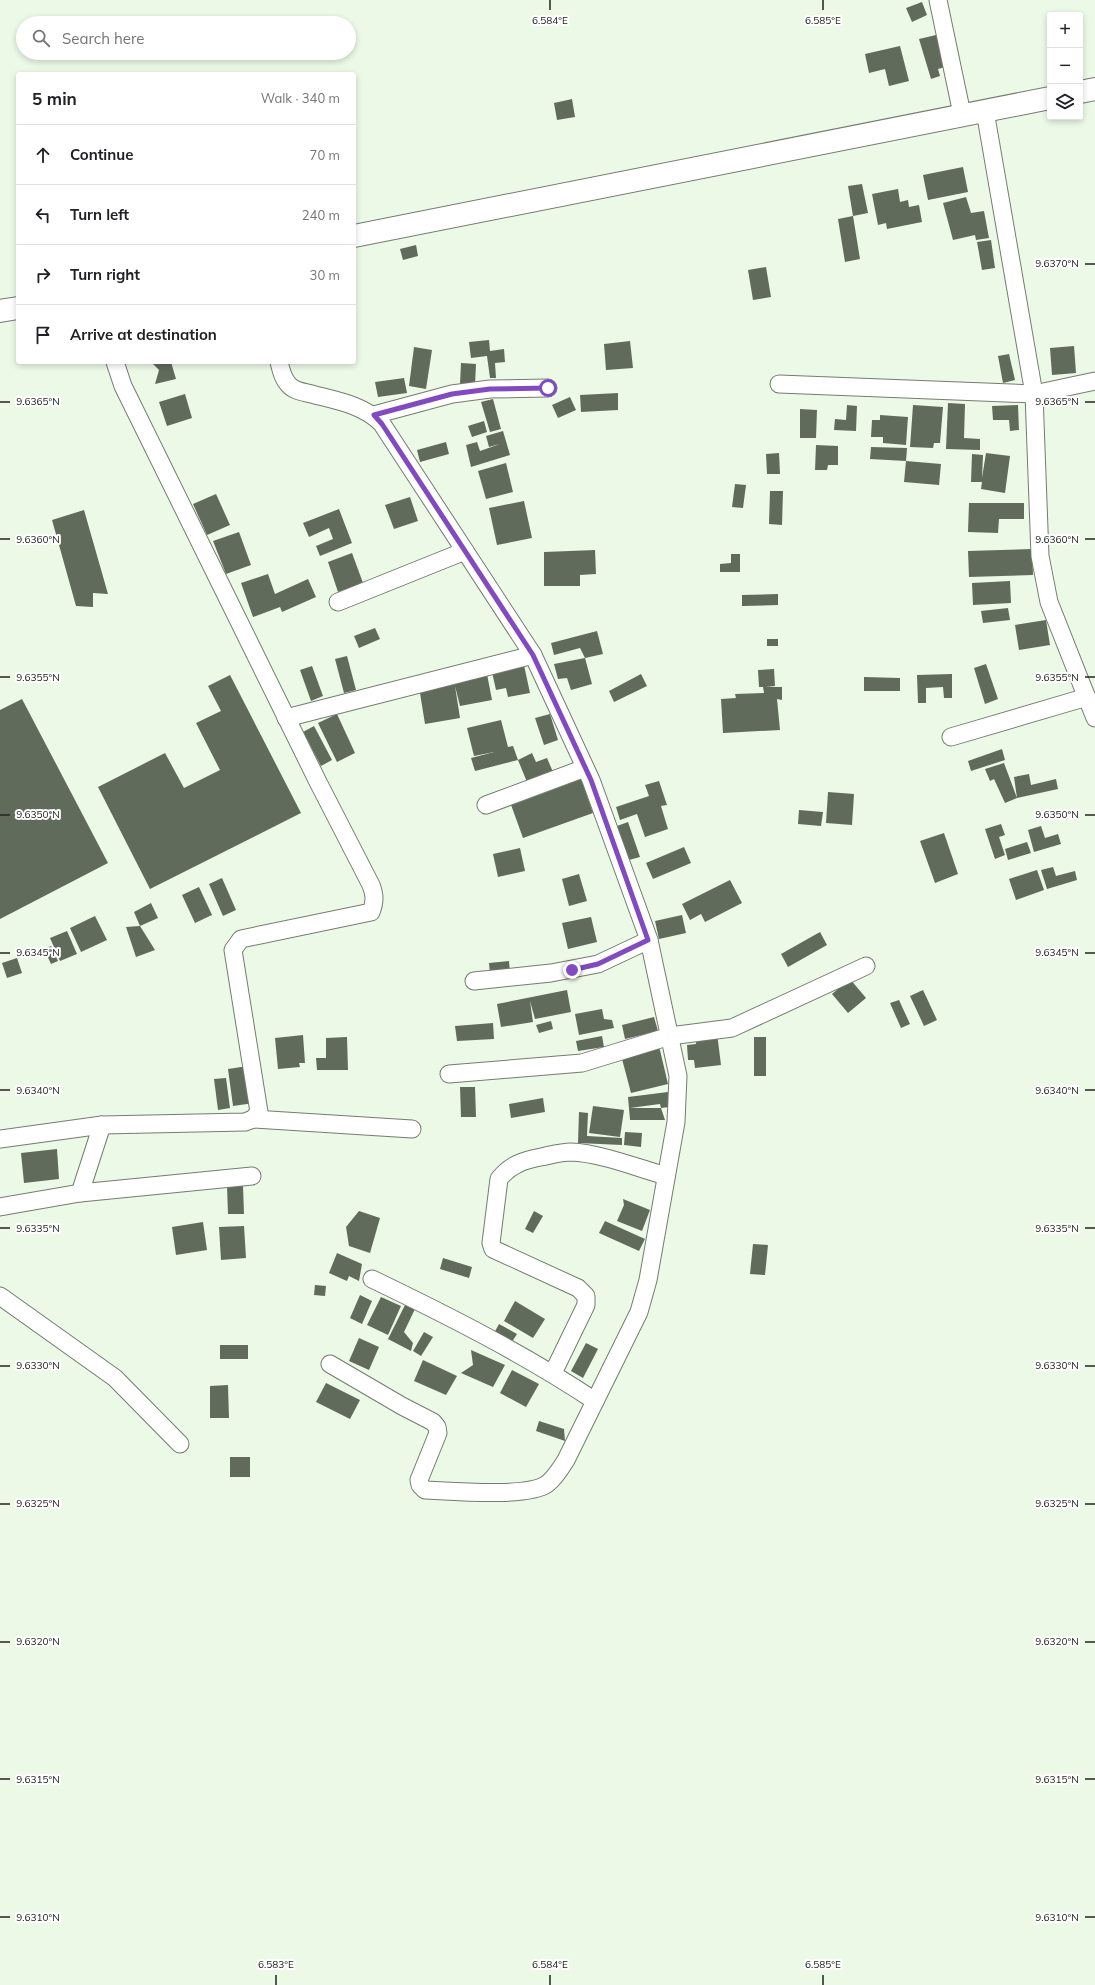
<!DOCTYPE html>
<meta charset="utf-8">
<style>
body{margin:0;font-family:Mulish,sans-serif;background:#f6f6f6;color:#202124}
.controls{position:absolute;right:12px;top:12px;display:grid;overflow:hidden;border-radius:4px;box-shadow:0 2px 6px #0003}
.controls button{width:36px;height:36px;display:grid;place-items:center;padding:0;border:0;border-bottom:1px solid #e0e0e0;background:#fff;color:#202124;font:20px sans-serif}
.stop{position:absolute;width:12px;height:12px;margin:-9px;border:3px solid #824ac1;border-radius:50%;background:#fff}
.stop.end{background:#824ac1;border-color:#fff;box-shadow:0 1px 4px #0008}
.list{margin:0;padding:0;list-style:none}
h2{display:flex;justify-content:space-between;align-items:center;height:52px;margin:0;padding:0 16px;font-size:17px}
h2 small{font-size:13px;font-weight:400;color:#757577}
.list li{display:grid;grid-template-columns:26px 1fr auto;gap:12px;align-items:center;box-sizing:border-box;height:60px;padding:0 16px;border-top:1px solid #e0e0e0}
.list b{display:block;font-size:15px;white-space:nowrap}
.list em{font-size:13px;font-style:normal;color:#757577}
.icon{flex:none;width:22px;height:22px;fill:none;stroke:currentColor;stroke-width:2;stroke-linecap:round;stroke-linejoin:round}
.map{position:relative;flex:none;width:1095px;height:1985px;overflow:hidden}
.search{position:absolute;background:#fff;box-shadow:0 2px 6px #0003;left:16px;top:16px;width:340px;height:44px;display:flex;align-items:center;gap:10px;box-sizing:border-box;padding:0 14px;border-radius:22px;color:#757577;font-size:15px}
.panel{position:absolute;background:#fff;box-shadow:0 2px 6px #0003;left:16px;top:72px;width:340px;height:292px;border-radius:4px}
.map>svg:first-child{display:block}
.building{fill:#606b5c}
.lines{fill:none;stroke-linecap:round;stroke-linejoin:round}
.minor-casing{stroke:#727d6e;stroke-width:19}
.major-casing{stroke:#727d6e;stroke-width:24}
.minor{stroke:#fff;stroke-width:17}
.major{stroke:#fff;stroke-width:22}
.route{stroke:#824ac1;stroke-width:5}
.ticks{fill:none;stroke:#20241e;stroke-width:1.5}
.ticks-label{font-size:10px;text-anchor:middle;fill:#20241e;stroke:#fff;stroke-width:4;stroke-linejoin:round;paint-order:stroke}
</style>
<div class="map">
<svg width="1095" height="1985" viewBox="0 0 1095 1985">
<rect width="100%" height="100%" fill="#ecf9e7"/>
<g class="building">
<path d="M922,2l5,13 -15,7 -6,-14z"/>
<path d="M936,35l9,32 -7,2 2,7 -9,3 -12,-40z"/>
<path d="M900,46l9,35 -20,5 -4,-17 -16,4 -4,-19z"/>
<path d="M572,99l3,18 -18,3 -3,-17z"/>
<path d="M963,167l5,25 -40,8 -5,-25z"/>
<path d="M862,184l6,29 -15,3 -5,-30z"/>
<path d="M898,189l2,13 8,-2 1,7 10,-2 3,17 -35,7 -1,-6 -8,2 -6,-31z"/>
<path d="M966,197l5,16 13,-2 5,27 -13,2 -1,-5 -22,5 -10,-37z"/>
<path d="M853,216l7,43 -15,3 -7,-43z"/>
<path d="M991,240l4,28 -13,2 -5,-28z"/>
<path d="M416,245l2,11 -15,4 -3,-11z"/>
<path d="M766,267l5,30 -18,3 -5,-30z"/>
<path d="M489,340l1,11 14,-2 1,13 -10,1 1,15h-6l-3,-22 -16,2 -2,-16z"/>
<path d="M630,341l3,27 -27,2 -2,-26z"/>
<path d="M1074,346l2,27 -24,2 -2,-27z"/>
<path d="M414,347l18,3 -6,39 -17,-3z"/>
<path d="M1009,354l6,26 -12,3 -5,-27z"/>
<path d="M151,362h20l5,17 -21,5 4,-14z"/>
<path d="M461,363l15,1 -1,21 -15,-1z"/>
<path d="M404,378l3,15 -29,4 -3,-15z"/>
<path d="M618,393v17l-37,2 -1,-17z"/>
<path d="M185,394l7,24 -25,8 -8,-24z"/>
<path d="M570,397l6,13 -18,8 -6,-13z"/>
<path d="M493,399l8,30 -11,3 -9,-30z"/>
<path d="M948,403l17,1 -1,34 16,1v11l-34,-1z"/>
<path d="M847,405l10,1 -1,25 -22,-1 1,-11 11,1z"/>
<path d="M913,405l30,2 -3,36h-6l-1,5 -23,-1z"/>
<path d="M1018,405l1,25 -9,1 -1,-11h-16l-1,-14z"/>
<path d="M800,409l17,1 -1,28h-16z"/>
<path d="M880,415l28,2 -2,28 -23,-2v-6h-12l1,-17h8z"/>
<path d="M484,421l3,11 -15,5 -4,-11z"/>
<path d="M503,431l7,24 -39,12 -5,-22 11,-3 3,9 20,-7 -11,3 -3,-11z"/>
<path d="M446,442l3,12 -29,8 -3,-12z"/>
<path d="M816,445l22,1v19h-10l-1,5h-12z"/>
<path d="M871,447l36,1 -1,13 -36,-2z"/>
<path d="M779,453l1,21h-13l-1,-20z"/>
<path d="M986,453l24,3 -5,37 -24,-4 1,-7h-11l1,-28 11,1 -1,23z"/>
<path d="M906,461l35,3 -2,21 -35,-3z"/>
<path d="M506,463l7,29 -27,7 -8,-28z"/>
<path d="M735,484l11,1 -3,23 -11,-1z"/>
<path d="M770,491h13l-1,34 -13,-1z"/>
<path d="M216,494l14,31 -23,10 -14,-31z"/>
<path d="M410,497l8,24 -24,8 -9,-24z"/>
<path d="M524,501l8,37 -35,7 -8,-37z"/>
<path d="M969,503h55v16h-25l-1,14 -30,-1z"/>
<path d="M339,509l13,34 -32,13 -4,-10 17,-7 -4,-11 -20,9 -6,-14z"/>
<path d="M84,510l24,84 -15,-1v14l-17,-1 -24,-86z"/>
<path d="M239,532l12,33 -25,9 -13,-33z"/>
<path d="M1032,549l1,26 -64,2 -1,-26z"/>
<path d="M595,550l1,24 -16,1v11h-36v-34z"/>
<path d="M352,553l11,30 -25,9 -10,-30z"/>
<path d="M731,554h9v18h-20v-8l11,-1z"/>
<path d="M268,574l7,20 33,-15 8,18 -34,15 -2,-5 -27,10 -12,-34z"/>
<path d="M1010,581l1,22 -38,2 -1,-22z"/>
<path d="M778,594v11l-36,1v-11z"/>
<path d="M1008,608l2,12 -27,3 -2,-12z"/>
<path d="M1046,620l4,25 -31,5 -4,-25z"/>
<path d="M375,628l5,11 -21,9 -5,-12z"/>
<path d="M597,631l6,23 -18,4 7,26 -21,6 -4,-12 -9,1 -4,-15 31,-6 -5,-10 -26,7 -3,-12z"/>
<rect x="767" y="639" width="11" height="7"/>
<path d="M347,656l9,34 -12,3 -9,-34z"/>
<path d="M986,664l12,35 -13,5 -11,-36z"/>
<path d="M524,665l6,28 -22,4 -2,-9 -10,2 -4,-18z"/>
<path d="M312,666l11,30 -12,5 -11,-31z"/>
<path d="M774,669l1,17 -9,1h16v13l-5,-1 3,31 -57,3 -2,-34 15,-1 -1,-4 29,-1 -1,-6h-4l-1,-17z"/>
<path d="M487,674l5,26 -32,6 -5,-20 5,32 -35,6 -6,-37z"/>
<path d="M641,674l6,12 -33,16 -5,-11z"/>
<path d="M952,674v24h-8l-1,-11 -17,1v15h-8l-1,-28z"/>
<path d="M230,675l71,138 -151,76 -52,-102 67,-34 19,35 36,-18 -24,-47 25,-12 -13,-25z"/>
<path d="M864,677l36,1v13h-36z"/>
<path d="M22,699l86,164 -108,56v-209z"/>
<path d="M337,714l18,39 -18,9 -19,-39z"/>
<path d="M550,714l8,26 -14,5 -9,-27z"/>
<path d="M501,720l7,27 5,-1 5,14 -43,11 -4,-13 23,-6 -20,4 -7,-28z"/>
<path d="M314,726l18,34 -11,6 -18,-34z"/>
<path d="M1002,749l3,11 -34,11 -3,-10z"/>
<path d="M532,753l4,9 11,-4 6,14 -26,10 -9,-22z"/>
<path d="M1004,763l13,35 -3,-21 15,-3 2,11 25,-6 2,10 -41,9 -12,5 -11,-24 -4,2 -5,-12z"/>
<path d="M580,776l13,37 -70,25 -13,-36z"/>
<path d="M659,781l8,24 -6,1 7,23 -23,8 -8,-23 -17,6 -4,-13 33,-11 -4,-11z"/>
<path d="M828,792l26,2 -2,31 -26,-2z"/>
<path d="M799,810l24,2 -2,14 -23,-2z"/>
<path d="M628,822l12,35 -11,3 -12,-34z"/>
<path d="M1001,824l4,11 -6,2 6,18 -10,4 -10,-30z"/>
<path d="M1041,826l4,12 13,-4 3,10 -27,8 -6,-22z"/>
<path d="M944,833l14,41 -23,9 -15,-42z"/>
<path d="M1027,842l4,11 -23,7 -3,-11z"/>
<path d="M684,847l7,16 -38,16 -7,-16z"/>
<path d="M520,848l5,23 -27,6 -5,-23z"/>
<path d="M1053,867l3,9 19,-5 2,9 -30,9 -6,-19z"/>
<path d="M1037,870l7,20 -28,10 -7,-21z"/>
<path d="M579,874l8,27 -18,5 -7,-27z"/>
<path d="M222,878l14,32 -13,6 -14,-32z"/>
<path d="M730,880l12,23 -37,19 -4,-8 -11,6 -8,-16z"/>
<path d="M199,887l13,28 -17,8 -13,-28z"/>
<path d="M151,903l7,15 -18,8 -6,-14z"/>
<path d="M682,915l4,18 -27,6 -4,-18z"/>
<path d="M95,916l12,24 -26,12 -11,-24z"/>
<path d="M591,917l6,25 -29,7 -6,-26z"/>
<path d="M140,926l15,24 -19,7 -10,-30z"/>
<path d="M67,931l10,23 -17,7 -10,-23z"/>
<path d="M820,932l7,13 -39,22 -7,-13z"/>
<path d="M51,946l7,15 -7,3 -7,-15z"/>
<path d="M17,958l5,15 -15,5 -5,-15z"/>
<path d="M509,961l1,11 -20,2 -1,-11z"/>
<path d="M850,979l16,19 -18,15 -16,-19z"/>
<path d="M567,990l4,22 -36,7 -5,-18 3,21 -32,5 -4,-23z"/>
<path d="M923,990l14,30 -13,6 -14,-30z"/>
<path d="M899,1000l11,24 -9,4 -11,-25z"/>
<path d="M602,1009l2,10 8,1 2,8 -35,7 -4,-21z"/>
<path d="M654,1017l4,14 -33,8 -3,-14z"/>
<path d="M551,1021l2,8 -14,4 -3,-8z"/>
<path d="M493,1023l1,16 -37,2 -2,-15z"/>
<path d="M717,1033l4,32 -26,3 -1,-8h-6l-1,-15 9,-1 -1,-9z"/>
<path d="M303,1035l2,28h-6l1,4 -22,2 -3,-31z"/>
<path d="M602,1036l2,11 -26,4 -2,-10z"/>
<path d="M347,1037l1,33h-31l-1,-12h10v-20z"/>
<rect x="754" y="1037" width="12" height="39"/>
<path d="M659,1046l9,38 -37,9 -10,-38z"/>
<path d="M248,1066l6,37 -21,3 -5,-37z"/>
<path d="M226,1078l4,30 -12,2 -4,-31z"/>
<path d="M460,1087h15l1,30h-15z"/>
<path d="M668,1092l2,15 -9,1 -1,-4 -30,4h31l4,12h-35l-2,-23z"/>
<path d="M543,1098l2,14 -34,6 -2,-14z"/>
<path d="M593,1106l31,4 -4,27 -31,-4z"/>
<path d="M579,1112l9,1 -1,23 35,2v7l-44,-2z"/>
<path d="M625,1132l17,1 -1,14 -17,-2z"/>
<path d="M57,1149l2,30 -35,4 -3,-30z"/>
<path d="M227,1186h16l1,28h-16z"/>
<path d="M623,1199l27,11 -8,21 -25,-10 7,-16z"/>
<path d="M359,1211l21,7 -10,35 -21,-7 -3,-19z"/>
<path d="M534,1211l9,5 -10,17 -8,-4z"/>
<path d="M605,1221l40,18 -6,12 -40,-18z"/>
<path d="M203,1222l4,28 -31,5 -4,-28z"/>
<path d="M244,1226l2,32 -25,2 -2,-33z"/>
<path d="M753,1244l15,1 -3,30 -15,-1z"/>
<path d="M337,1253l25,11 -3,17 -10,-5 -2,5 -18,-8z"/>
<path d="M443,1258l29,9 -3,11 -29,-9z"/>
<path d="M315,1285l11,1 -1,10 -11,-1z"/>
<path d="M360,1295l12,6 -10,23 -12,-6z"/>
<path d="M381,1297l20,9 -13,29 -21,-10z"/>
<path d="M515,1301l30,18 -12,19 -29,-17z"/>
<path d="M405,1305l10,4 -11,23 9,11 -2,8 -23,-12z"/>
<path d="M499,1324l18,10 -7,11 -17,-10z"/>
<path d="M424,1332l9,5 -12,19 -8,-5z"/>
<path d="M359,1338l20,9 -10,23 -20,-9z"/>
<path d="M586,1343l12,6 -15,29 -12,-7z"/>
<rect x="220" y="1345" width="28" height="14"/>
<path d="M471,1350l34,15 -12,22 -32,-14 12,-8z"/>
<path d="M423,1360l34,16 -11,19 -32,-14z"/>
<path d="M512,1370l27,14 -13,23 -26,-14z"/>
<path d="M326,1383l34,17 -10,19 -34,-17z"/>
<path d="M228,1385l1,33h-19v-32z"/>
<path d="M539,1421l25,8 1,12 -29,-10z"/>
<rect x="230" y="1457" width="20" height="20"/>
</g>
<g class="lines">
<defs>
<g id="minor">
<path d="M938,0l24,114"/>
<path d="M985,111l49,283 6,162 9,46 46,116"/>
<path d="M279,362c2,8 4,17 10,23 6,7 17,7 26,10 24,6 50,11 67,29l151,231 58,125 58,160 29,136 -2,46 -28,158 -9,32 -73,148c-5,8 -11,18 -19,24 -20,14 -96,7 -122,6l-5,-5 -1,-5 19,-47 -1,-6 -4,-5 -31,-16 -72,-42"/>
<path d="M779,384l255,10 61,-13"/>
<path d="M374,415l78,-21 38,-5 58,-1"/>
<path d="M338,602l127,-51"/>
<path d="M286,718l247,-63"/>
<path d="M951,737l136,-40"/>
<path d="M486,805l99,-37"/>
<path d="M474,981l77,-8 47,-9 51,-24"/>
<path d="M449,1074l133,-11 88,-27 62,-8 134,-62"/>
<path d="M253,1119l159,10"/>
<path d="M0,1139l102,-14 143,-3 8,-3 6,-7 -26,-162 8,-11 130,-27c4,-10 4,-17 0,-27l-53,-103 -195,-396 -8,-24"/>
<path d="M80,1193l22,-68"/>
<path d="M0,1207l80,-14 172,-17"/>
<path d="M372,1279c77,37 152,75 223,122"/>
<path d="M0,1296l115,82 65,66"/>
<path d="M553,1373l33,-68v-9l-8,-8 -85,-39 -2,-6 8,-64c11,-14 25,-19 42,-22 10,-2 20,-5 30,-5 29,1 67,16 95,24"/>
</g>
<g id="major">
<path d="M1080,92l15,-3"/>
<path d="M354,236l696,-138"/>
<path d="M0,311l18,-3"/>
</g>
</defs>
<use href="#minor" class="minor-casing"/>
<use href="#major" class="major-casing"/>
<use href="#minor" class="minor"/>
<use href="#major" class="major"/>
</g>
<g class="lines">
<path class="route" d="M548,388l-58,1 -38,5 -78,21 8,9 151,231 58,125 57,160 -50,24 -26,6"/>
</g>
<path class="ticks" d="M550,0v10M823,0v10M1085,264h10M0,402h10M1085,402h10M0,539h10M1085,539h10M0,677h10M1085,677h10M0,815h10M1085,815h10M0,953h10M1085,953h10M0,1090h10M1085,1090h10M0,1228h10M1085,1228h10M0,1366h10M1085,1366h10M0,1504h10M1085,1504h10M0,1642h10M1085,1642h10M0,1779h10M1085,1779h10M0,1917h10M1085,1917h10M276,1975v10M550,1975v10M823,1975v10"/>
<g class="ticks-label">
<text x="550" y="24">6.584°E</text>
<text x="823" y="24">6.585°E</text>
<text x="1057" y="267">9.6370°N</text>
<text x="38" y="405">9.6365°N</text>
<text x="1057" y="405">9.6365°N</text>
<text x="38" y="543">9.6360°N</text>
<text x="1057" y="543">9.6360°N</text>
<text x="38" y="681">9.6355°N</text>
<text x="1057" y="681">9.6355°N</text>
<text x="38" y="818">9.6350°N</text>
<text x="1057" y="818">9.6350°N</text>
<text x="38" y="956">9.6345°N</text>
<text x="1057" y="956">9.6345°N</text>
<text x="38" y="1094">9.6340°N</text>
<text x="1057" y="1094">9.6340°N</text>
<text x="38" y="1232">9.6335°N</text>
<text x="1057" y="1232">9.6335°N</text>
<text x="38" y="1369">9.6330°N</text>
<text x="1057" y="1369">9.6330°N</text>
<text x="38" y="1507">9.6325°N</text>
<text x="1057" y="1507">9.6325°N</text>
<text x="38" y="1645">9.6320°N</text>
<text x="1057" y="1645">9.6320°N</text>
<text x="38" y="1783">9.6315°N</text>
<text x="1057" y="1783">9.6315°N</text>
<text x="38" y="1921">9.6310°N</text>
<text x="1057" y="1921">9.6310°N</text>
<text x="276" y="1968">6.583°E</text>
<text x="550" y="1968">6.584°E</text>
<text x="823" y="1968">6.585°E</text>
</g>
</svg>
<div class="controls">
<button>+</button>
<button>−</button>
<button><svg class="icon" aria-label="layers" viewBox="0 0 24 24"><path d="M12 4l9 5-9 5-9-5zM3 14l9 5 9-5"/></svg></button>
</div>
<div class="stop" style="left:548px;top:388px"></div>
<div class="stop end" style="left:572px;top:970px"></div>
<div class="search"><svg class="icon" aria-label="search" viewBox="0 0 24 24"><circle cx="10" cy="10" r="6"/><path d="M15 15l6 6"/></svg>Search here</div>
<section class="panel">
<h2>5 min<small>Walk · 340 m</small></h2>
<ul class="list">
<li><svg class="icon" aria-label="ahead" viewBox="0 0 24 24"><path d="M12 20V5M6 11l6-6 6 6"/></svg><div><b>Continue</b></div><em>70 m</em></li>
<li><svg class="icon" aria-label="left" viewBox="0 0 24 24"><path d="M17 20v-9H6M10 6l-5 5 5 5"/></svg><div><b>Turn left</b></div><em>240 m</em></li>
<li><svg class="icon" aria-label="right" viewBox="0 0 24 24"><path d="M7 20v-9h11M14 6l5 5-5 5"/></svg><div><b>Turn right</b></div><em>30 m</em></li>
<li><svg class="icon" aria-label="arrive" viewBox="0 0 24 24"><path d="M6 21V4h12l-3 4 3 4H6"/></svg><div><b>Arrive at destination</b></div></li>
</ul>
</section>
</div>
